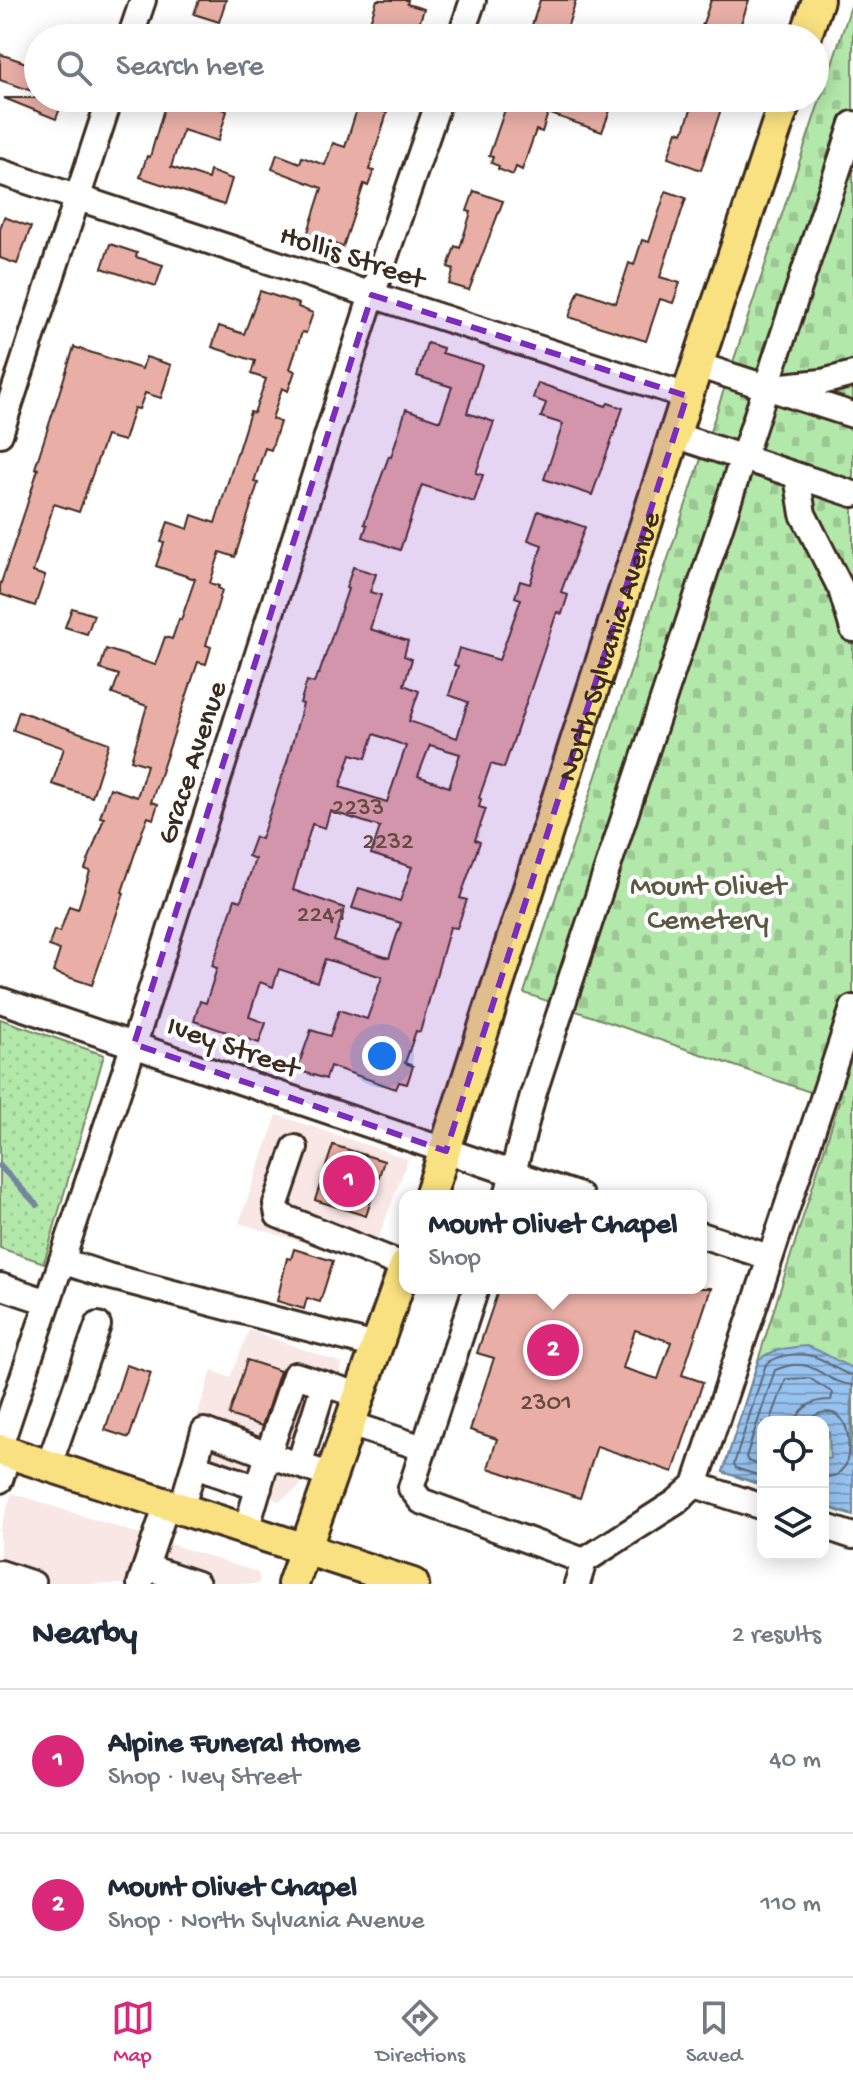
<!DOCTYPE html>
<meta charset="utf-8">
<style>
body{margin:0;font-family:"Gochi Hand",sans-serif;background:#f6f6f7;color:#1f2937}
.controls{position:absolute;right:24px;bottom:24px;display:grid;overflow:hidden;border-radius:16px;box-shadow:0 4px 20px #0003}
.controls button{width:72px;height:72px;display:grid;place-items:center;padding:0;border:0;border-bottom:2px solid #e0e1e3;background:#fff;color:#1f2937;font:40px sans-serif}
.you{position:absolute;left:382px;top:1056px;width:28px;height:28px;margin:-20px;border:6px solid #fff;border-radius:50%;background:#1a73e8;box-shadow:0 0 0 12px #1a73e833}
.badge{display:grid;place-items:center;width:52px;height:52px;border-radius:50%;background:#db2777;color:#fff;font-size:26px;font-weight:700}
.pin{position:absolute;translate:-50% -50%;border:4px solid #fff;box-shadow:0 2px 8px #0006}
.popup{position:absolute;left:399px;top:1190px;width:308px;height:104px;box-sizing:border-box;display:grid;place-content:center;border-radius:16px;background:#fff;filter:drop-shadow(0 2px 6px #0005);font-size:26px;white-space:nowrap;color:#747a83}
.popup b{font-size:30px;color:#1f2937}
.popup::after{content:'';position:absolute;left:50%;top:100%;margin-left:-16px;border:16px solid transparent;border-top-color:#fff}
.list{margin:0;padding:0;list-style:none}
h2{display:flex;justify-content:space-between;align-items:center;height:104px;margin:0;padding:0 32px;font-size:34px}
h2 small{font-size:26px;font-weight:400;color:#747a83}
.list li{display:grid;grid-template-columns:52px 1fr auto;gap:24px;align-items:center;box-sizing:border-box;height:144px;padding:0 32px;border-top:2px solid #e0e1e3}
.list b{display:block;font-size:30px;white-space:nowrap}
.list p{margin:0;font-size:26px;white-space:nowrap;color:#747a83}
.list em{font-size:26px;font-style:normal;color:#747a83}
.icon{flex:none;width:44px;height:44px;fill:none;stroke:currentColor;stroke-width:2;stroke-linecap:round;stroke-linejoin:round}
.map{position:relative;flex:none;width:853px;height:1584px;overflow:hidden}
.search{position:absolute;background:#fff;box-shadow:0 4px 20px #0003;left:24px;right:24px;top:24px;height:88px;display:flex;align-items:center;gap:20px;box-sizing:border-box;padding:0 28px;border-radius:44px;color:#747a83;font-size:30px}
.sheet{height:392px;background:#fff}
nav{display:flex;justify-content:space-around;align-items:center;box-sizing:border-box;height:112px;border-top:2px solid #e0e1e3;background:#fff;font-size:22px;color:#747a83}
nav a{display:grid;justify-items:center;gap:4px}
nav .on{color:#db2777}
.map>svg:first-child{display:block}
.built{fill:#f8e7e5}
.grass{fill:url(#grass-dots);stroke:#778964;stroke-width:2}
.cemetery{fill:url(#cemetery-stones);stroke:#778964;stroke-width:2}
.water{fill:url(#water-rules);stroke:#72869d;stroke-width:2}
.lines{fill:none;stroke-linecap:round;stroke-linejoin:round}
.shore{stroke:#606772;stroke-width:2}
.stream{stroke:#72869d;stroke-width:6}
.building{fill:#e9afa7;stroke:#3b2a1e;stroke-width:2;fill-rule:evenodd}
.minor-casing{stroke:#3b2a1e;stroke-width:30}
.major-casing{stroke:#3b2a1e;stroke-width:36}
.minor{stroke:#fff;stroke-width:24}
.major{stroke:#f9e181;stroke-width:30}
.marked{fill:#7b2cbf;fill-opacity:0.2;stroke:#7b2cbf;stroke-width:6;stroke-dasharray:16 10;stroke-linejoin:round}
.labels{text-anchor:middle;stroke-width:8;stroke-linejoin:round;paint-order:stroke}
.number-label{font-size:26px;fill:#664b40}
.street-label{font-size:30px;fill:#3b2a1e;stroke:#fff}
.park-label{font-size:30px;fill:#595a41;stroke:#fff}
</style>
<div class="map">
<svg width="853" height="1584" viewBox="0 0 853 1584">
<defs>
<pattern id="grass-dots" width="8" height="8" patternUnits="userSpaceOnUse" patternTransform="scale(2)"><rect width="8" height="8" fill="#b3e8ab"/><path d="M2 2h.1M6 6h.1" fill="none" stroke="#9bc793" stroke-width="1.8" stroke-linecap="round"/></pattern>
<pattern id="cemetery-stones" width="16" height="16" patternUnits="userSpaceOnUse" patternTransform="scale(2)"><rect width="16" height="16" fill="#b3e8ab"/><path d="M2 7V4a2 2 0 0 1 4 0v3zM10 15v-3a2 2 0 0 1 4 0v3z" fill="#9bc793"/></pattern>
<pattern id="water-rules" width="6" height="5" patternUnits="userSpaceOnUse" patternTransform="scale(2)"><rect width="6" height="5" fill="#97c3f1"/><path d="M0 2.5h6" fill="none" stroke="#7c9fc3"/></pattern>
</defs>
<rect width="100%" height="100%" fill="#fff"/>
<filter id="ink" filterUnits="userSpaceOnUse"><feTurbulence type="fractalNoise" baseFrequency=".0125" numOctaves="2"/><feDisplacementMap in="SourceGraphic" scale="16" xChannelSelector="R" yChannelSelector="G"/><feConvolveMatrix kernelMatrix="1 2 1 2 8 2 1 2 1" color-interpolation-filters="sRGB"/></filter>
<g filter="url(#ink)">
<g class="built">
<path d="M277,1115l131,44 -39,104 -130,-40z"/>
<path d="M249,1330l93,33 -42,124 -21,14 -99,-32 32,-99 18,8z"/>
<path d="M12,1493l245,79 3,7 -2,5h-258v-55z"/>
</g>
<path class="grass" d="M0,1019l104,36 -60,208 -44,-15z"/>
<path class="cemetery" d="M853,0v1516l-30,-10v-84h-60v64l-40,-14 116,-370 -315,-109z"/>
<path class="water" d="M806,1346c18,5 30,16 47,22l-3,88 3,4v55l-30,-10v-44l7,-3 -1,-26 -6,-4v-6h-60v63l-40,-13 36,-113c15,-10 29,-11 47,-13z"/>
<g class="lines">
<g class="shore">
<path d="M770,1422l16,-43 23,-1 24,15 -2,7c-17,0 -29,5 -36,22"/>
<path d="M808,1422c10,-13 30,-14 37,3 5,11 4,29 1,40l-9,10 -14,3"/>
<path d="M763,1466l-15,-5 -2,-4 29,-87c42,-17 43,12 78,15"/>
<path d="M763,1477l-27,-9 -2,-4 32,-100c14,-10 36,-13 52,-6 13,5 20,15 35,17"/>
</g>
<path class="stream" d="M0,1166l37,39"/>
</g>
<g class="building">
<path d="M199,0h27l-7,22 -25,-8z"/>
<path d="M377,0h31l-1,4 17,5 -9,27 -24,-8 -4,10h-22z"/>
<path d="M540,0h36l-12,38h-36z"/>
<path d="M711,0h38l-13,38h-38z"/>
<path d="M0,54l38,13v26l-38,-13z"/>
<path d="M4,98h60l-8,21z"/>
<path d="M167,98h27l33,13 -9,30 -35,-11 -12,37 37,12 2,-8 22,8 -8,26 -84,-28 7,-21 3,1z"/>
<path d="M509,98h75l27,10 -9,24 -54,-19 -6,19 -6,-2 -14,40 -6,-3 -3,8 -15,-6 1,-3 -8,-3 2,-6 -4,-1z"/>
<path d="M695,98h27l-2,4 3,1 -22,67 -33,-12 9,-27 6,2z"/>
<path d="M359,103l28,10 -18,57 5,1 -6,15 -4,-2 -21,63 -36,-12 15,-47 -50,-19 5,-15 23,9 2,-6 23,8 8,-22 12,4z"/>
<path d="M474,191l29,10 -34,89 -20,-6 5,-15 -6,-2 7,-21 5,2 11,-36 -4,-1z"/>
<path d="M666,191l20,7 -26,79 20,6 -7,20 -13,-4 -14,42 -77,-24 10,-27 37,13 13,-40 5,2 8,-25 7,2z"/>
<path d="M4,217l27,10 -14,37 -17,-6v-29z"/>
<path d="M110,244l27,9 -1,4 27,8 -7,21 -54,-18z"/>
<path d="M260,291l39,13 -1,3 15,6 -7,20 -4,-1 -12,37 5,2 -7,20 -6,-3 -10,31 8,3 -9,28 -6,-2 -11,34 4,1 -23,74 -15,-5 -10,31 9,3 -1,2 4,2 -16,55 5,2 -5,17 -8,-2 -47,140 7,2 -5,15 -5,-2 -6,15 -20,60 2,1 -32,92 -39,-13 7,-22 -11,-4 5,-16 6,2 9,-26 9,3 12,-38 -5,-2 19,-51 -4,-1 10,-29 27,9 10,-32 -16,-5 16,-54 -35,-12 7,-19 -19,-6 6,-20 49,16 10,-28 7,2 7,-20 2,1 14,-41 -39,-13 8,-23 -3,-1 7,-20 20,7 4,-14 23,8 35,-111 4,1 12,-34 -15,-5 4,-13 -43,-14 7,-21 25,8z"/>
<path d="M427,343l16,5 -1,5 40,12 -15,48 27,9 -18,51 7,2 -9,27 -52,-17 -22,65 -37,-13 4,-12 -3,-1 25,-68 2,1 15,-48 34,12 12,-34 -35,-11z"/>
<path d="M74,347l68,22 4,-12 25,8 -10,33 -16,-5 -6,16 -5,-1 -10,33 -18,-5 -27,76 -25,-8 -21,68 12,4 -10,30 -35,-12v-8l26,-78 12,-39 -3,-1z"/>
<path d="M538,383l68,23 2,-3 15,5 -31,87 -48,-16 19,-55 -22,-7 5,-14 -13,-5z"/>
<path d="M538,511l47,16 -24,65 7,3 -6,19 -5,-2 -53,156 -13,-4 -12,34 2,1 -2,8 7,2 -11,31 5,2 -20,56 7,2 -10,28 -7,-1 -30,105 -4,-1 -11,32 8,3 -6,18 -8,-2 -3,7 -66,-23 -4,13 -29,-9 14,-40 19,6 9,-26 28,9 15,-42 -57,-18 -8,23 -38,-13 -6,18 -13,-5 -11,35 17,6 -7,20 -65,-22 6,-20 6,2 11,-35 -5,-2 6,-17 17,-50 6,2 14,-42 -7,-3 7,-19 6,2 26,-77 16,-58 -3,-1 7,-22 7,2 3,-9h2l29,-85 -2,-1 7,-21 23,7 -6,18 11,3 -11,34 38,12 -4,15 8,3 -8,26 15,6 -10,30 48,17 11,-36 -19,-7 9,-29 -4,-1 5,-17 40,12 22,-61 -6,-2 5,-16 10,3 12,-39 -14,-5zM374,734l32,12 -19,56 -47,-15 11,-33 15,4zM430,745l30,9 -11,33 -31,-11zM330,811l50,16 -9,27 41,13 -12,34 -41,-13 -7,20 49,15 -12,35 -55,-17 11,-33 -52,-18 19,-66 13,4z"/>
<path d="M72,608l22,7 -7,19 -22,-7z"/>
<path d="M19,711l90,32 -17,54 -40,-13 12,-36 -51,-18z"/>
<path d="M333,1145l51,16 -18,55 -51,-16z"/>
<path d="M294,1249l39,12 -13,41 -13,-4 -3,11 -27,-8 10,-43 4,1z"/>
<path d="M499,1288h212l-29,87 21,7 -30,90 -76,-26 -17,52 -92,-30 9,-29 -27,-9 24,-72 -17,-5zM635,1330l36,12 -13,37 -35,-11z"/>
<path d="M247,1360l33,11 -18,55 -33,-11z"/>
<path d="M126,1365l25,8 -22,65 -24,-8z"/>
</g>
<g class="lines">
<defs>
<g id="minor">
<path d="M130,38l13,-38"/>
<path d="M460,38l13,-38"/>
<path d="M0,172l372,123 315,101"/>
<path d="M697,365l156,50"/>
<path d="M773,387l49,-5 31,-8"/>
<path d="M0,434l110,-336"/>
<path d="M674,435l179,59"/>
<path d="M797,476l6,38 38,75 12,40"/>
<path d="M0,1000l580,196"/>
<path d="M295,1148l-19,56 2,11 127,51"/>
<path d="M507,1196l26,-101 29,-89 291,-882"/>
<path d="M701,1235l68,22"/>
<path d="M62,1261l46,15 268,70"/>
<path d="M0,1286l48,16"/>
<path d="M476,1288l-65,200 10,13 163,60"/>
<path d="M350,1424l73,24"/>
<path d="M0,1446l134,-402 238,-749 68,-197"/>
<path d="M49,1465l49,-140"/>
<path d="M299,1465l25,-81"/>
<path d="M194,1466l10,-35 64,24 27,-80 64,20"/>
<path d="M0,1480l9,-27"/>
<path d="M695,1485l68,22"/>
<path d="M181,1509l13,-43 65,22"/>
<path d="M823,1526l30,10"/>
<path d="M246,1530l22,-75 64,21"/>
<path d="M146,1567l51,17"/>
<path d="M0,1573l33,11"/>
<path d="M140,1584l27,-80"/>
<path d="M577,1584l7,-23 92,-59 19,-17 158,-477"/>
</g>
<g id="major">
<path d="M805,38l13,-38"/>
<path id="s1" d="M430,1196l257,-800 99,-298"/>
<path d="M0,1450l413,134"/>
<path d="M293,1584l112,-318"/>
</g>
</defs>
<use href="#minor" class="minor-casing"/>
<use href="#major" class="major-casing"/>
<use href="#minor" class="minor"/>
<use href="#major" class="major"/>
</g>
</g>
<path class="marked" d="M372,295l315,101 -241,755 -312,-107z"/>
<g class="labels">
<g class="number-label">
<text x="358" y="814">2233</text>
<text x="388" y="848">2232</text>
<text x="321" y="921">2241</text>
<text x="546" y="1409">2301</text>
</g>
<g class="street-label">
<text transform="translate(353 255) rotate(18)" y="10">Hollis Street</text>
<text dy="10" stroke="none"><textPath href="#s1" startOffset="578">North Sylvania Avenue</textPath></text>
<text transform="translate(190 762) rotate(-72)" y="10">Grace Avenue</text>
<text transform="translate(234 1045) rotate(19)" y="10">Ivey Street</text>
</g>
<g class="park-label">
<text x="708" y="894">Mount Olivet<tspan x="708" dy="34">Cemetery</tspan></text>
</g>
</g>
</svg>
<div class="controls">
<button><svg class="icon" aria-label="locate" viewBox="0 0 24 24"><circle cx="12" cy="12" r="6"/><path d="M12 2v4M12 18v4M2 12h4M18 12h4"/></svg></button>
<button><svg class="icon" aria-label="layers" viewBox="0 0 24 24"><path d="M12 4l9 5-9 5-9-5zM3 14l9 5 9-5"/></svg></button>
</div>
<div class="you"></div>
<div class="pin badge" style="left:349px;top:1181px">1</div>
<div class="pin badge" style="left:553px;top:1350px">2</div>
<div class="popup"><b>Mount Olivet Chapel</b>Shop</div>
<div class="search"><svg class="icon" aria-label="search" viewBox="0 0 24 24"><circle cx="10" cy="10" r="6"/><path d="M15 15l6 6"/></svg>Search here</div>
</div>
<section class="sheet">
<h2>Nearby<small>2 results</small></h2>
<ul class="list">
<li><span class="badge">1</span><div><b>Alpine Funeral Home</b><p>Shop · Ivey Street</p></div><em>40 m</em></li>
<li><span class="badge">2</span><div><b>Mount Olivet Chapel</b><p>Shop · North Sylvania Avenue</p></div><em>110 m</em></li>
</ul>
</section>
<nav>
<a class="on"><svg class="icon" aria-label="map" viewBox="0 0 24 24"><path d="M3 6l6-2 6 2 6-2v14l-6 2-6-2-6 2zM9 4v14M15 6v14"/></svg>Map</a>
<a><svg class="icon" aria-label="directions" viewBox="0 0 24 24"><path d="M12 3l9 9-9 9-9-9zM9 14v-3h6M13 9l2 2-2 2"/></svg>Directions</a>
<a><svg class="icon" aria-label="saved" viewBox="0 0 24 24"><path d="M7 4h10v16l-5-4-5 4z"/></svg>Saved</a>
</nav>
